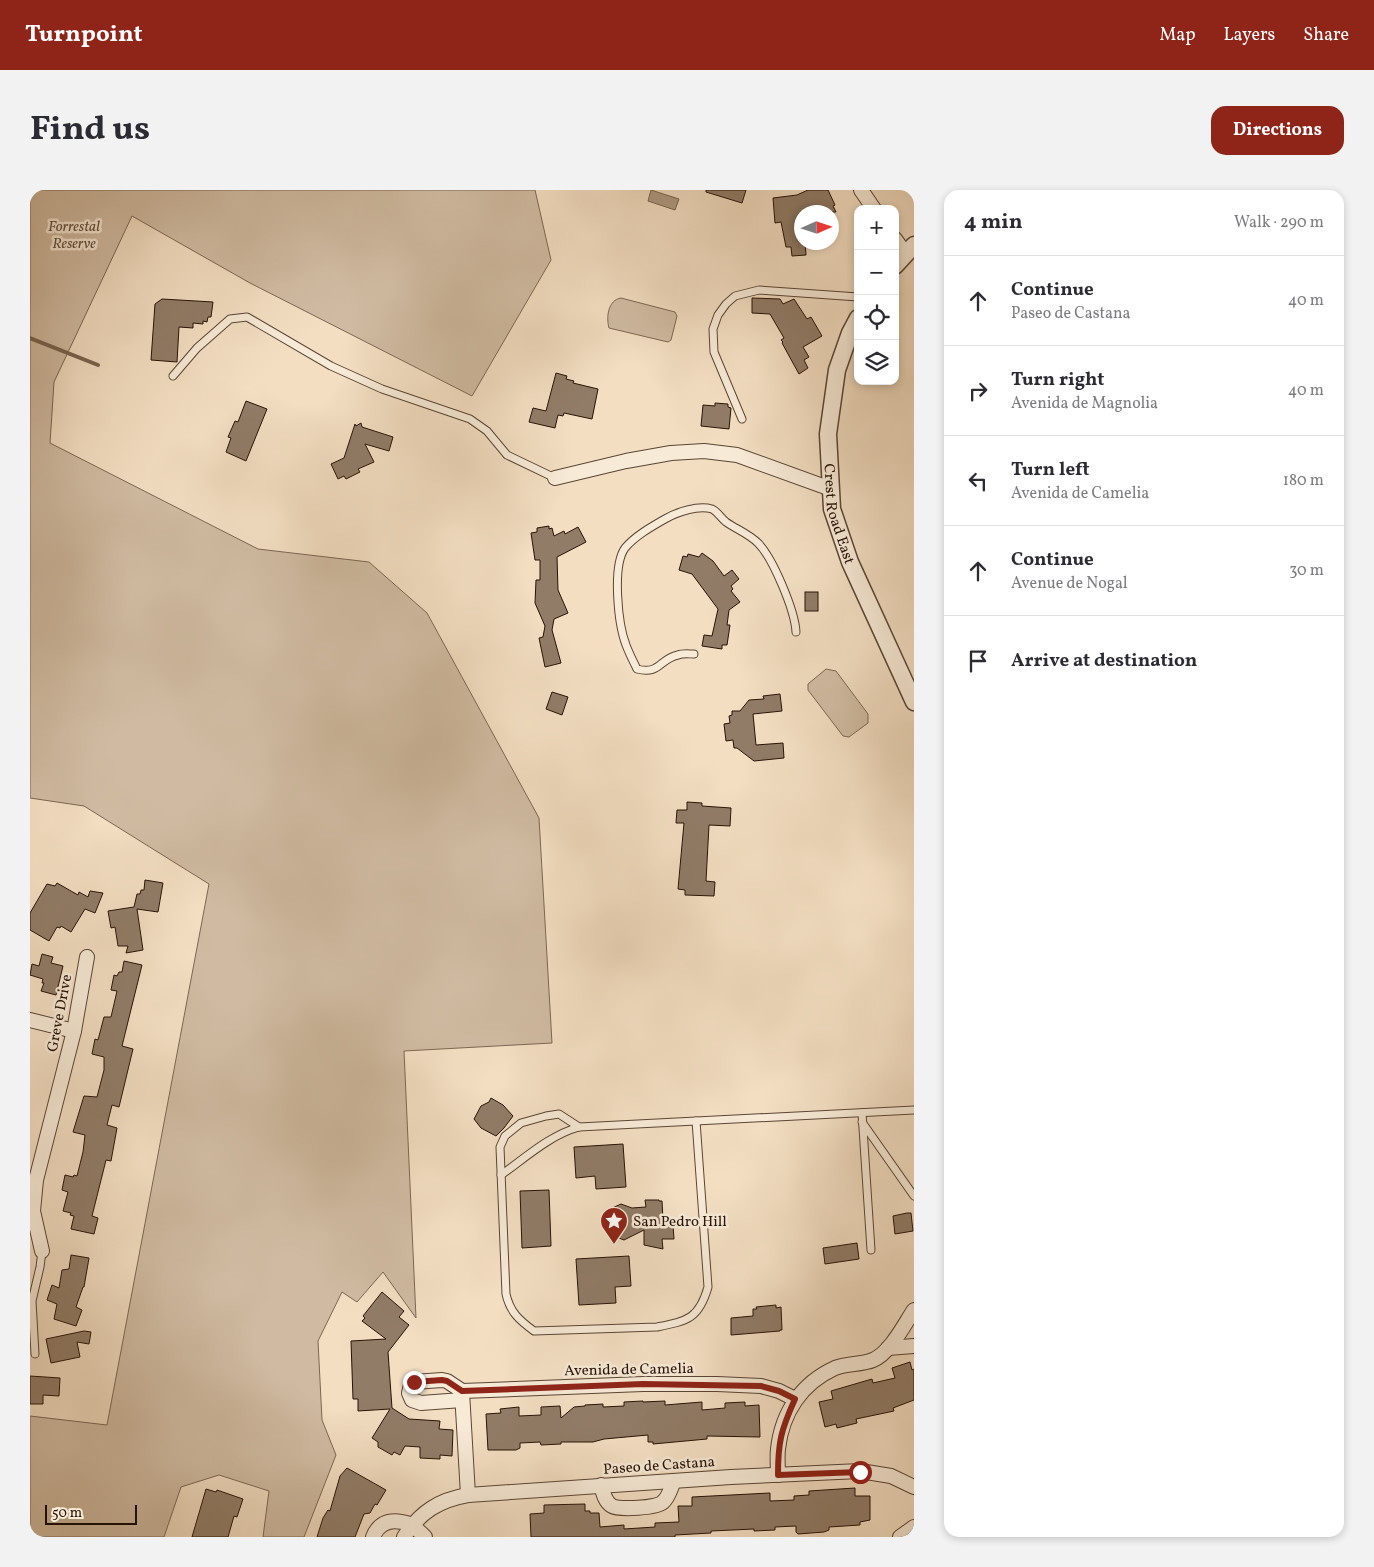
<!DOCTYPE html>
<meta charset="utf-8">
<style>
body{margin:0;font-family:Vollkorn,serif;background:#f2f2f3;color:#2b2b33}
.controls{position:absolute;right:15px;top:15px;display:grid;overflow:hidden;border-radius:10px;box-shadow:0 2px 8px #0003}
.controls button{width:45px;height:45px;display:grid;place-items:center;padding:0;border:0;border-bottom:1px solid #e1e1e2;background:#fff;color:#2b2b33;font:25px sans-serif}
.compass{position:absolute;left:764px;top:15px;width:45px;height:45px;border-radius:50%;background:#fff;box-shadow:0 2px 8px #0003;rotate:87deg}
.scale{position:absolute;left:15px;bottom:12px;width:92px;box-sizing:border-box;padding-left:5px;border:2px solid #271206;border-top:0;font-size:14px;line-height:18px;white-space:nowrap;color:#271206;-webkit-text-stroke:4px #f7ead7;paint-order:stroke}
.stop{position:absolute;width:15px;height:15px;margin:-11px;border:4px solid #8f2418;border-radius:50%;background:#fff}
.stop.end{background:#8f2418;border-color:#fff;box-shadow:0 1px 5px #0008}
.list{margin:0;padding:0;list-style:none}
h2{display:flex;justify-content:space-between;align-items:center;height:65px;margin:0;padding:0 20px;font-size:21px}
h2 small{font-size:16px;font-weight:400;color:#7c7c81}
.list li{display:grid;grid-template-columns:32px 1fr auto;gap:15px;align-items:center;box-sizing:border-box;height:90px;padding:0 20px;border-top:1px solid #e1e1e2}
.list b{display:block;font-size:19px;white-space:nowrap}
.list p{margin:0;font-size:16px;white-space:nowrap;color:#7c7c81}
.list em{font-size:16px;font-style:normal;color:#7c7c81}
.icon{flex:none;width:28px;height:28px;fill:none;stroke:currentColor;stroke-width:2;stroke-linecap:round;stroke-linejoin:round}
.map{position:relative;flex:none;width:884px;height:1347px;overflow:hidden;border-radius:15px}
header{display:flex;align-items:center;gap:30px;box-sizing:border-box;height:70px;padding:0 25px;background:#8f2418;color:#fff}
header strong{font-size:24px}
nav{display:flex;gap:28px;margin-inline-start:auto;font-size:18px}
.intro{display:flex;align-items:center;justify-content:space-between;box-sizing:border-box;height:120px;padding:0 30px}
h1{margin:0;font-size:35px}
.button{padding:12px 22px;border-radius:15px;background:#8f2418;color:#fff;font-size:18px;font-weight:700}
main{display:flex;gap:30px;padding:0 30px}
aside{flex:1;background:#fff;border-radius:15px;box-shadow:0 2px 8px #0003}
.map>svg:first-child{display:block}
.green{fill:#d0bba2;stroke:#7c6654}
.water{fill:#ae9982;stroke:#786350}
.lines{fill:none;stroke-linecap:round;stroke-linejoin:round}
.stream{stroke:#786350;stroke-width:4}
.building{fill:#917c68;stroke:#271206}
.service-casing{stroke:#5a4535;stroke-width:9}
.minor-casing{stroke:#5a4535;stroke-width:16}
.tertiary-casing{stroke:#5a4535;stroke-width:19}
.service{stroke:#f7ead7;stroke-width:7}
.minor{stroke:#f7ead7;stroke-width:14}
.tertiary{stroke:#f7ead7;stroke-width:16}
.route{stroke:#8f2418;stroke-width:6}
.labels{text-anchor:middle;stroke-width:5;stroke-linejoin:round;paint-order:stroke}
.park-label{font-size:15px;font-style:italic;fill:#624d3d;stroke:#f7ead7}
.street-label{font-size:15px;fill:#271206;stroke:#f7ead7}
.poi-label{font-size:15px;fill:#271206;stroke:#f7ead7;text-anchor:start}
</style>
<header>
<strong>Turnpoint</strong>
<nav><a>Map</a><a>Layers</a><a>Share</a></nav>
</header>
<div class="intro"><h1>Find us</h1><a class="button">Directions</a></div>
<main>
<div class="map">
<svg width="884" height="1347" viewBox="0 0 884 1347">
<rect width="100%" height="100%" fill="#f3dec2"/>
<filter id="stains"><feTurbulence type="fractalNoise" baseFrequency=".004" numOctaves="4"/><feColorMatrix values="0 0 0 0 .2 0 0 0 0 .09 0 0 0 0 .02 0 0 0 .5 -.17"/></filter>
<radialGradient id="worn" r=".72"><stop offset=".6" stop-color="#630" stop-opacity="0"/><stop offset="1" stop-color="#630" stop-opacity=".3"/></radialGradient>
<g class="green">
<path d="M0,0h505l16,70 -79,136 -222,-113 -118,-67 -78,166 -4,61 208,106 111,13 58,51 112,205 13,225 -148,8 12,267 -33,-46 -26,30 -15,-10 -24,49 4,79 14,35 -32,82h-41l6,-46 -50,-16 -38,12 -17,50h-134v-121l77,9 102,-541 -125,-78 -54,-8z"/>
<path d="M591,108l54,14 2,4 -6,24 -3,2 -59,-14c-3,-11 -1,-28 12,-30z"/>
<path d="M796,479l10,2 32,43v9l-19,14 -6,-1 -35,-46v-6z"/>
</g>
<path class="water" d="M621,0l28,9 -4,11 -27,-9z"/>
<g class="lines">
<path class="stream" d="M0,148l68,27"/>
</g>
<g class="building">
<path d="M676,0h40l-4,13 -36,-11z"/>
<path d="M778,0h20l7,15 -2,1 3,6h-34v30h3l1,13 -14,1 -1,-9h-5l-5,-25 -6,1 -2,-25 24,-3z"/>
<path d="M722,108l28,1 3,5 11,-5 13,20 4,-2 11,19 -19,11 6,10 -5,3 4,8 -9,6 -17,-31 1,-1 -2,-2 3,-2 -14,-24 -18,-1z"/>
<path d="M132,109l51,3 -2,15h-3l-1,5 -4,-1v3l-10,-1v5l-14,-1 -2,35 -26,-2 4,-56z"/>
<path d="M526,183l11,3 -1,3 8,2 -1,2 25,6 -6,30 -28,-6 -1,3 -5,-1 -3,13 -26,-6 4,-14 13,3z"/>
<path d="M216,211l21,8 -21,52 -20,-9 5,-14 -3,-1 7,-16 3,1z"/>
<path d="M685,213l13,1v3l3,1 -2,21 -28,-3 2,-21 12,1z"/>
<path d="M331,233l1,4 31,10 -4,14 -24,-7 9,18 -16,7 2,3 -14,7 -2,-3 -6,3 -7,-15 13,-6 11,-34 1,2z"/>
<path d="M519,336v3l3,-1 2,8 10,-5 1,3 13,-7 8,15 -29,15 1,33 10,23 -14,6 -2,11 9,33 -16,4 -6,-29 4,-1 2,-11 -10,-23 1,-23h4v-20h-5l-4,-27 6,-1v-4z"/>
<path d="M672,363l11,8 11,15 8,-6 7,9 -8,7 2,3 -2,2 9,11 -11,8 -2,15h3l-3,20h-5v4l-20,-3 2,-11 8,1 6,-27 -26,-35 -13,-4 4,-14 4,1 1,-3 11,3z"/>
<rect x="775" y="402" width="13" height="19"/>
<path d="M522,502l16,5 -6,18 -16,-6z"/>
<path d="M750,504l2,17 -29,3 3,31 27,-2 1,15 -30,3 -17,-13h-3l-1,-8 -7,1 -2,-17 6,-1 -1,-7 3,-1v-4h8l9,-11 15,-1 -1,-3z"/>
<path d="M657,612l15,1v3l29,2 -1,18 -21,-1 -3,56 9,1 -1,14 -29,-1v-5l-7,-1 6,-66h-8l1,-13h10z"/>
<path d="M115,690l18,3 -5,29 -21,-3 6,41 -17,3 2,-7h-10l-3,-19 -4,1 -3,-17 26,-4 3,-13h3l1,-4h3z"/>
<path d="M27,693l21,12 1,-3 9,5 2,-6 13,2 -8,20 -10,-4 -14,23 -10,-6 -1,2 -3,-1 -8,14 -19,-11v-17l17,-29 8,2z"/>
<path d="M12,764l11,3 -2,6 12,3 -7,29 -15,-4 3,-8h-2l1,-4 -13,-4 2,-11 7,2z"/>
<path d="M94,771l18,4 -20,81 11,3 -14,58 -7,-2 -5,20 10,3 -6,33 -5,-1 -14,56 6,2 -4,16 -23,-5 3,-13 -4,-1 1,-2 -8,-2 5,-19 -6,-2 3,-15 8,2 1,-2 3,1 6,-24 2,-17 -12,-3 11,-36 13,1 7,-27v-13l-12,-3 3,-15 3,1 6,-23h7l6,-26 -6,-1 3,-15 3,1 2,-4h3z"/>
<path d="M461,908l12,7 10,11 -9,12 -8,8 -15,-8 -7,-9 7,-13 8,-4z"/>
<path d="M593,954l3,43 -30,2 -1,-13 -19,2 -2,-31z"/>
<path d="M519,1000l2,56 -29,2 -2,-57z"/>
<path d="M615,1010h14v1h3l1,19h3v4h6l1,1 1,14h-12l1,10 -19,-4v-15l-20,10 -13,-5 -5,-7 -1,-11 5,-8 11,-5 11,4 14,-1z"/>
<path d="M877,1023h4l2,18 -18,3 -2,-18z"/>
<path d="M827,1053l2,16 -34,5 -2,-16z"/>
<path d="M41,1065l18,3 -5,29h-1l-7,20 6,3 -6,16 -22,-7 3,-15 -10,-4 5,-15 7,3 3,-18 7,-1z"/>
<path d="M599,1066l2,30 -16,1 1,16 -37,2 -3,-46z"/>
<path d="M352,1102l22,19 -5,6 10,8 -21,27 4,56 17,11 31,2 -1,8 14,1 -1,26 -12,-1v4l-20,-1v-11l-15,-1 -5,9 -6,-3 -2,3 -14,-8v-5l-6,-4 18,-29 -32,2v-12h-5l-2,-58 35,-2 -24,-18 3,-3 -2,-2z"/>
<path d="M746,1115v3l5,-1 1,23h-2v1l-49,4v-17l22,-2v-7h4l-1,-2z"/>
<path d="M54,1141l7,1 -2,12 -12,-2 3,15 -29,6 -5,-24z"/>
<path d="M880,1172l2,8 2,-1v31l-21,8 1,3 -38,8 1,4 -20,5 -1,-4 -11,3 -6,-25 14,-3 -2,-8 41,-12 1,4 22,-5 -3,-10z"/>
<path d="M0,1186l30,2 -1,18 -16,-1v9h-13z"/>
<path d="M613,1211v1l22,-1v4l37,-3v8l23,-2v-5l20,-1v4l14,-1 1,32 -53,-1v3l-54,5v-2h-5v-7l-44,4 -11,3h-32v2l-20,1 -1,-3 -20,1v5l-4,2h-28l-2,-36 15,-1 -1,-4 19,-2v9l22,-1v-8l19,-1 1,12 13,-11 11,-1v-1l18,-1v3l21,-1v-4z"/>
<path d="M317,1278l39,22 -9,15 -2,-1 -5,9 -6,1 -9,23h-38l6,-19 5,-8 2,1 10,-35z"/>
<path d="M825,1298v8h15v24l-10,2v3l-31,2v3l-5,2 -26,2 -2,-2v-6l-21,1v3l-21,1v-2l-43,2v2l-36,2v2h-144l-1,-23 14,-1v-8l41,-1v7h5v2h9l1,14 24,-2v4l31,-2v-4l24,-1 -1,-16h14v-9l78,-4v8l24,-1v-4l15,-1v-4z"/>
<path d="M176,1299l10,3 1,-2 26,9 -6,18 -3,-1 -6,21h-36z"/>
</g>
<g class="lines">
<defs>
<g id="service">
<path d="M143,186l24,-28 33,-29 17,-2 84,49 51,23 88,30 17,12 20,24 48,23"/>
<path d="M712,229l-28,-67 -1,-23 5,-14 8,-11 9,-8 24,-6 99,7"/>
<path d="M664,464c-5,0 -11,-1 -16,1 -19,4 -18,20 -41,14 -4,-8 -8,-16 -11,-24 -8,-21 -14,-79 -1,-97 10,-12 26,-21 40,-29 12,-7 33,-14 47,-10 5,2 9,9 14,13 10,7 23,12 32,21 15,15 37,68 38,89"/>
<path d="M832,923l9,137"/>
<path d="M832,932l52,74"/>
<path d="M549,937l-20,-13 -13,2 -25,7 -16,13 -5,11 6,147c4,18 13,26 28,37l123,-4c30,-6 42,-8 51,-40l-12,-166"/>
<path d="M471,985c24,-17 49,-40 78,-48l335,-17"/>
<path d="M5,1164l-3,-53 8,-34 2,-16"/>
</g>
<g id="minor">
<path d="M831,0l13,19"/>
<path d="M865,49l10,14"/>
<path d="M525,288l71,-17 45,-8 33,-2 33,4 94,34"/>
<path d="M0,830l44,11"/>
<path d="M12,1061l-9,-40 3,-31 38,-149 13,-74"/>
<path d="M858,1158l26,-2"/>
<path d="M432,1201l181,-7h74l44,2 18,5 16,8"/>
<path d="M432,1201l-15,-10 -5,-1 -28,2 -3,3 -2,8 3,7 9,3 41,-3"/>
<path d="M432,1202l6,103"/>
<path d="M748,1285c0,-8 -1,-18 0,-26 4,-37 24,-66 57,-81 12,-5 26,-3 38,-8 17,-7 31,-35 41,-50"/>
<path d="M571,1295c2,8 4,17 11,21 7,4 46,2 51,-4 6,-5 8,-15 11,-21"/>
<path d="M343,1347c5,-13 15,-18 29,-15 4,1 8,1 11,4 4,3 8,7 12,11"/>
<path d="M374,1347c16,-25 35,-37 64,-42l263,-18 129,-6 31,5 23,11"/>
<path d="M870,1347l14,-10"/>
</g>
<g id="tertiary">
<path d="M865,76l19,-21"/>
<path id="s1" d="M828,128l-8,15 -13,37 -9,64 4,75 18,53 64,140"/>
</g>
</defs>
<use href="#service" class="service-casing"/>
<use href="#minor" class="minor-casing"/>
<use href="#tertiary" class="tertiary-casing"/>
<use href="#service" class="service"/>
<use href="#minor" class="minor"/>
<use href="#tertiary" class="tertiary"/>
</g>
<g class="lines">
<path class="route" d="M384,1192l28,-2 5,1 15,10 181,-7 118,2 18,5 16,8c-14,31 -17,43 -17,76l82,-3"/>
</g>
<defs>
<symbol id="sight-pin" viewBox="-11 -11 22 30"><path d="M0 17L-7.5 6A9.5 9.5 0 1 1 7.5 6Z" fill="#8f2418" stroke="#f7ead7"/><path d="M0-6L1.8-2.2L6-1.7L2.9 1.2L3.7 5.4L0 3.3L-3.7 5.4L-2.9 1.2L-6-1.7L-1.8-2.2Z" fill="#fff"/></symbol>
</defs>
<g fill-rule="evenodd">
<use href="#sight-pin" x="568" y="1015" width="32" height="43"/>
</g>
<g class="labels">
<g class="park-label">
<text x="44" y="41">Forrestal<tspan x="44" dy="17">Reserve</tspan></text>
</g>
<g class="street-label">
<text dy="5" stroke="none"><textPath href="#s1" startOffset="202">Crest Road East</textPath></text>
<text transform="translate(29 823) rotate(-79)" y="5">Greve Drive</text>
<text transform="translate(599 1179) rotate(-1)" y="5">Avenida de Camelia</text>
<text transform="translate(629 1275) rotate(-4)" y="5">Paseo de Castana</text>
</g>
<g class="poi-label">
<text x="603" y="1036">San Pedro Hill</text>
</g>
</g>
<rect width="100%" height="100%" filter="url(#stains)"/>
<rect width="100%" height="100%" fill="url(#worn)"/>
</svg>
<div class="controls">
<button>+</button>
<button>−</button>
<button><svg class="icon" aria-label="locate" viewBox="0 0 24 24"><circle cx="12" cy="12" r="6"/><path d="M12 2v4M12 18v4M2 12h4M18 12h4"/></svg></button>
<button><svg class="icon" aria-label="layers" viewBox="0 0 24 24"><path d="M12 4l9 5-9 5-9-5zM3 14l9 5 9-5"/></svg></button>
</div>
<svg class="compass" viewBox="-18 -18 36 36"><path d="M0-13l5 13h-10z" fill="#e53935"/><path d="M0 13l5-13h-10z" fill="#7c7c81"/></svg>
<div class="scale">50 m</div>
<div class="stop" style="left:830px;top:1282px"></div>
<div class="stop end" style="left:384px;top:1192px"></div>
</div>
<aside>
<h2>4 min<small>Walk · 290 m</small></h2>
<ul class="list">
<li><svg class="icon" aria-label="ahead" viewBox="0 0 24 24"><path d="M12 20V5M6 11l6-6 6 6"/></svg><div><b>Continue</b><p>Paseo de Castana</p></div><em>40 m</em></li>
<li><svg class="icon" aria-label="right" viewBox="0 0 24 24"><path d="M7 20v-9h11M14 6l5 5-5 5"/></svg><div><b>Turn right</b><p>Avenida de Magnolia</p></div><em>40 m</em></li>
<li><svg class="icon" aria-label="left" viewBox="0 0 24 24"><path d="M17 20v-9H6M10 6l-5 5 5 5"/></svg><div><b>Turn left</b><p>Avenida de Camelia</p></div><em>180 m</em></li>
<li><svg class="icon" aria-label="ahead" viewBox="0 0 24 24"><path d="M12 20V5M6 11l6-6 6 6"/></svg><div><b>Continue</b><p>Avenue de Nogal</p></div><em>30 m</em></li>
<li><svg class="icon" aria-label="arrive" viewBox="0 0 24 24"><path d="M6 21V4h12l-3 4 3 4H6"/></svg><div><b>Arrive at destination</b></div></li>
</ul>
</aside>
</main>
